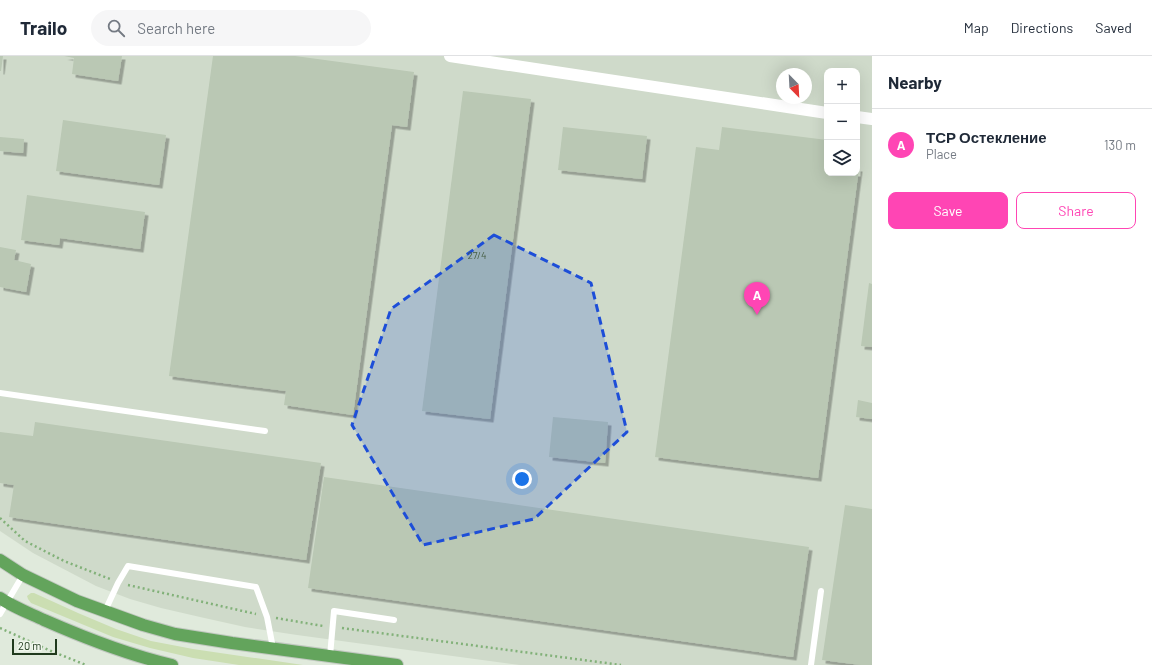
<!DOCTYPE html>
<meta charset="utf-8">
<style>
body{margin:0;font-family:Barlow,sans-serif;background:#f6f6f7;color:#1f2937}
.controls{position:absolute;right:12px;top:12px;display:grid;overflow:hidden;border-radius:8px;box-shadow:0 4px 16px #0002}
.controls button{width:36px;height:36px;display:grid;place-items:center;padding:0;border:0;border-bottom:1px solid #e0e1e3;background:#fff;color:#1f2937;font:20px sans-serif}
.compass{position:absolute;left:776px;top:12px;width:36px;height:36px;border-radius:50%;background:#fff;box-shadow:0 4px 16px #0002;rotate:156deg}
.scale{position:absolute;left:12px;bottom:10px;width:45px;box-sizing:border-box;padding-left:4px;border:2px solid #203a1d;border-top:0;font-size:11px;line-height:14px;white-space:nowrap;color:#203a1d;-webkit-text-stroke:3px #f0f7ec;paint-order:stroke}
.you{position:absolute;left:522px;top:423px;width:14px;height:14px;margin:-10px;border:3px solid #fff;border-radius:50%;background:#1a73e8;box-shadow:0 0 0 6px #1a73e833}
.badge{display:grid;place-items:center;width:26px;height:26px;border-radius:50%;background:#ff45b4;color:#fff;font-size:13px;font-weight:700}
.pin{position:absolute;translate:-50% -33px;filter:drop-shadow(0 1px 2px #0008)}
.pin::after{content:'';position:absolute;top:21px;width:14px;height:12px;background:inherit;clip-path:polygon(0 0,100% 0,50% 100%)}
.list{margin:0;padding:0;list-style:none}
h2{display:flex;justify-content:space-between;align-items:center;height:52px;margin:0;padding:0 16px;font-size:17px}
h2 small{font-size:13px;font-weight:400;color:#747a83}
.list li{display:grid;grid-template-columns:26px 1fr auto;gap:12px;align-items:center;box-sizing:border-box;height:72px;padding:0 16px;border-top:1px solid #e0e1e3}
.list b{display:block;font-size:15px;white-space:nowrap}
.list p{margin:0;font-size:13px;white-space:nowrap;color:#747a83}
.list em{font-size:13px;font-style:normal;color:#747a83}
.actions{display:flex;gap:8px;padding:12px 16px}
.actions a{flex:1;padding:9px 0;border:1px solid #ff45b4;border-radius:8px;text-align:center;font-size:14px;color:#ff45b4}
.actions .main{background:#ff45b4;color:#fff}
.icon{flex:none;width:22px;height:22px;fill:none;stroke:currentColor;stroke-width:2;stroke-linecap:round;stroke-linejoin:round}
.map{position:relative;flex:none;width:872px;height:609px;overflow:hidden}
header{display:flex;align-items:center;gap:24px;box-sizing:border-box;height:56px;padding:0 20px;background:#fff;border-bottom:1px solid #e0e1e3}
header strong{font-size:19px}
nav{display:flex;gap:22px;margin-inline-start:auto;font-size:14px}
.search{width:280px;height:36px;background:#f6f6f7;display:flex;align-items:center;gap:10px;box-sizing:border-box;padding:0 14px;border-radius:22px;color:#747a83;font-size:15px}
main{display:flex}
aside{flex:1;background:#fff}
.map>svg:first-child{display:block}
.built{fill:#cfdaca;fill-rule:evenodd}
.green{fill:#cbdeb2}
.building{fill:#bac8b4;filter:url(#shadow)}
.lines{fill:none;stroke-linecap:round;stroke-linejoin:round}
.primary-casing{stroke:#c1c8c0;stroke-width:14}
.path{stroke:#82b179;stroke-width:2.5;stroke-dasharray:2 3;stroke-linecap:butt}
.lane{stroke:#fff;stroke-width:6}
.street{stroke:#fff;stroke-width:12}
.primary{stroke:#63a45c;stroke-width:12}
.marked{fill:#1d4ed8;fill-opacity:0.2;stroke:#1d4ed8;stroke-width:3;stroke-dasharray:8 5;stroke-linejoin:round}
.labels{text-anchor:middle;stroke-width:3;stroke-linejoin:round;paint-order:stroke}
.number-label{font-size:10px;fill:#465e43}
</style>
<header>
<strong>Trailo</strong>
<div class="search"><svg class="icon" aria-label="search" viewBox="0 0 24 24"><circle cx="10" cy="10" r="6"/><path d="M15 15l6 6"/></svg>Search here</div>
<nav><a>Map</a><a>Directions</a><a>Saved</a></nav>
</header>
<main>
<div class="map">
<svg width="872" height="609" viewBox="0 0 872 609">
<defs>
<filter id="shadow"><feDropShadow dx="3.5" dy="3.5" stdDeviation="0" flood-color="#0004"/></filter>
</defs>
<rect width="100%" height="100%" fill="#e0eadc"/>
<path class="built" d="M0,0h872v609h-352l-223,-30 -52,-8 -45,-10 -39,-9 -31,-9 -34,-13 -63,-33 -33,-22zM827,15h30v102h-30zM782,18h24v24h-24z"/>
<path class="green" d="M31,537h3l44,20 38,16 35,12 42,8 110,16h-64l-46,-7 -43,-10 -37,-11 -82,-34 -3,-4 -1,-3z"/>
<g class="building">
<path d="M0,0h3l-2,15h-1z"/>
<path d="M64,0h58l-4,25 -46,-7 2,-16z"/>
<path d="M213,0h82l119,16 -7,55 -15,-2 -39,290 -69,-10 2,-14 -117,-15z"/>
<path d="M463,35l68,8 -41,320 -68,-8z"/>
<path d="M63,64l103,15 -7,50 -103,-14z"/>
<path d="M563,71l84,9 -5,43 -84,-9z"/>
<path d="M722,71l105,13v33h30v-5h2l-41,310 -163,-21 41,-310 23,3z"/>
<path d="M0,81l24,2 -1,14 -23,-2z"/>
<path d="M27,139l118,17 -5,37 -80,-11 -1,7 -38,-5z"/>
<path d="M0,191l16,3 -2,10 17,4 -5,28 -26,-5z"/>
<path d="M869,227l3,1v63l-11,-1z"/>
<path d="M858,344l14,3v16l-16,-2z"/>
<path d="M553,361l55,5 -3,41 -56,-6z"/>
<path d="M35,366l286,41 -15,97 -297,-43 5,-32 -14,-2v-51l33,4z"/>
<path d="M324,421l485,70 -16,110 -485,-69z"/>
<path d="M845,449l27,4v156h-11l-39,-5z"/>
</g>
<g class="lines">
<defs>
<g id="primary">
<path d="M0,504l23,15 54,26 66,24 32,9 57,9 165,22"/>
<path d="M0,542c13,9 29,15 44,22 41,18 84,35 128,45"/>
</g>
</defs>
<use href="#primary" class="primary-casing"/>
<g class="path">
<path d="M0,462l25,23 39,20 46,18"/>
<path d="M128,529l128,29"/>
<path d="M276,562l47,8"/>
<path d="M0,572l51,23 35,14"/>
<path d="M342,572l279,37"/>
</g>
<g class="lane">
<path d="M0,337l265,38"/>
<path d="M105,555l13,-28 10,-17 128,21 11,30 6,31"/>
<path d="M0,558l23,-39"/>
<path d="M330,600l4,-45 60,9"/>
<path d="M811,609l10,-74"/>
</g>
<g class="street">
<path d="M450,0l377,57"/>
<path d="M857,61l15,2"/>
</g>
<use href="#primary" class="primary"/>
</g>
<path class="marked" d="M494,179l97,48 36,149 -93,87 -111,26 -71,-120 39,-116z"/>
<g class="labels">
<g class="number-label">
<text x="477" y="203">27/4</text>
</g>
</g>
</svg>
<div class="controls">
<button>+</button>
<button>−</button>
<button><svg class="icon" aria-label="layers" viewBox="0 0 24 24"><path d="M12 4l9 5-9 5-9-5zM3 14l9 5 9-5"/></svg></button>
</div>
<svg class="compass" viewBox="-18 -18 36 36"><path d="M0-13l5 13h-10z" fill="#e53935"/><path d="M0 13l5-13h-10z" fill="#747a83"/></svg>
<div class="scale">20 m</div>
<div class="you"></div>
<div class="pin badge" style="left:757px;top:259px">A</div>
</div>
<aside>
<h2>Nearby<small></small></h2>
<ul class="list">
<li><span class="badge">A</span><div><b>ТСР Остекление</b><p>Place</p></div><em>130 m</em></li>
</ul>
<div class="actions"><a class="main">Save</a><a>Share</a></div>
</aside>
</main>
